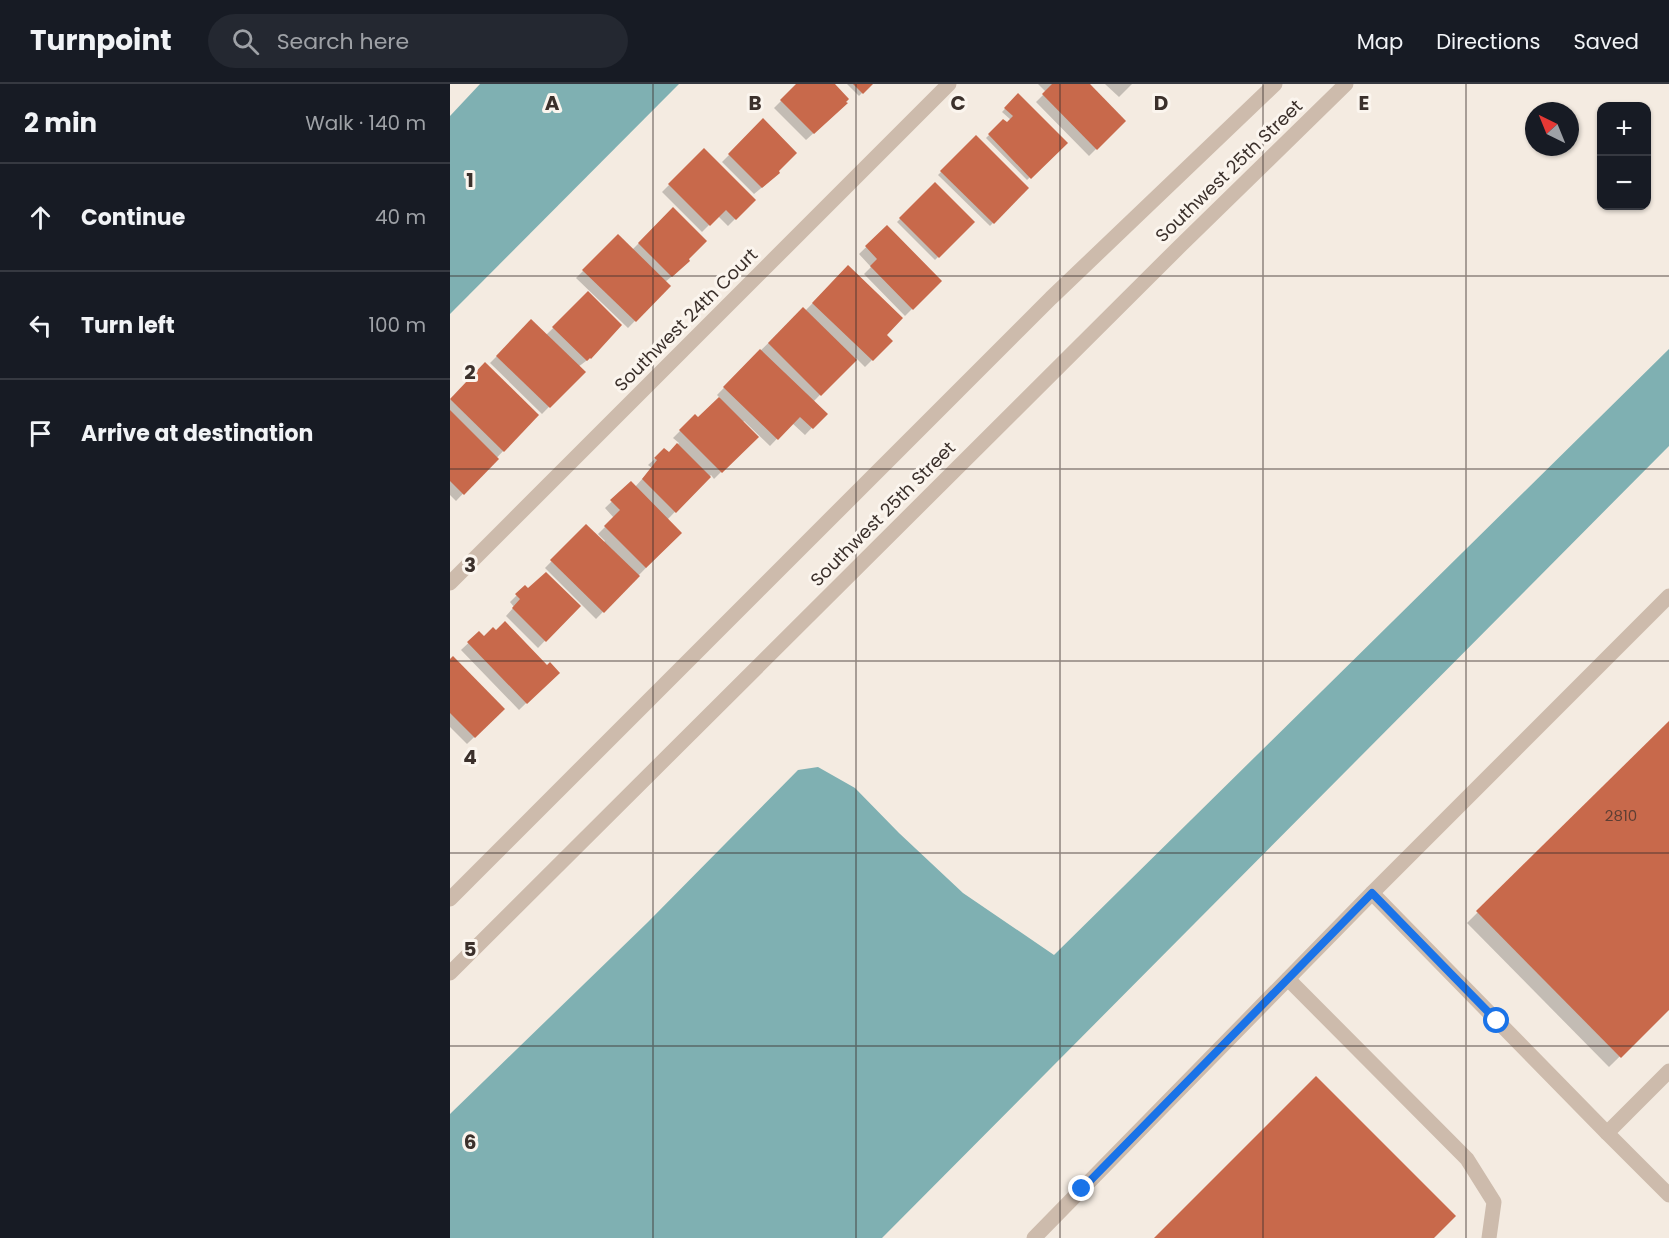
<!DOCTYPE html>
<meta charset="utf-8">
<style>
body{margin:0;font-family:Poppins,sans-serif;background:#242831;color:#f1f3f6}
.controls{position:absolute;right:18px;top:18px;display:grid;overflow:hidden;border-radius:12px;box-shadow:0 2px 4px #0004}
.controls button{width:54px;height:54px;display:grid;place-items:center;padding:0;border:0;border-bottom:2px solid #363941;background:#171b24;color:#f1f3f6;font:30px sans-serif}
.compass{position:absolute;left:1075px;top:18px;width:54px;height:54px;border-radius:50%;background:#171b24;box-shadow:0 2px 4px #0004;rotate:317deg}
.stop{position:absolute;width:18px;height:18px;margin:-14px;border:4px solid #1a73e8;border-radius:50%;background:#fff}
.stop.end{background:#1a73e8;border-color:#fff;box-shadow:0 2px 6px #0008}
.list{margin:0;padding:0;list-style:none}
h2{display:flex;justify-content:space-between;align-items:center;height:78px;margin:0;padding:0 24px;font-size:26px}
h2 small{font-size:20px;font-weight:400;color:#9ea1a6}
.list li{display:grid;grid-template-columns:39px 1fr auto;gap:18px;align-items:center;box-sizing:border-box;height:108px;padding:0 24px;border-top:2px solid #363941}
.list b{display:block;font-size:22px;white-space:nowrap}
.list em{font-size:20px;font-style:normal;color:#9ea1a6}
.icon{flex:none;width:33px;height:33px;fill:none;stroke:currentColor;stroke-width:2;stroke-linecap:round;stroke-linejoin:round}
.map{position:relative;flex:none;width:1219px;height:1154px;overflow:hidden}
header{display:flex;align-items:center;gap:36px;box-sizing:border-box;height:84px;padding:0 30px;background:#171b24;border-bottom:2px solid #363941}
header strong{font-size:28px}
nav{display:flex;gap:33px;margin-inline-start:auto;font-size:21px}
.search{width:420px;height:54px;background:#242831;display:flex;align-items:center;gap:15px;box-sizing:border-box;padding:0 21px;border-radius:33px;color:#9ea1a6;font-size:22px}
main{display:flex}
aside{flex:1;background:#171b24}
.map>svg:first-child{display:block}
.water{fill:#7fb0b2}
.shadow{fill:#0003}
.building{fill:#c8694b}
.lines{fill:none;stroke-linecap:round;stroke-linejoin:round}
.service{stroke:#cdbbac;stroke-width:15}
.minor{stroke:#cdbbac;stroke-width:15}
.tertiary{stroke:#cdbbac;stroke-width:15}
.route{stroke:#1a73e8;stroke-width:8}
.grid{fill:none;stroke:#3b302b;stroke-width:1.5;stroke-opacity:0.55}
.labels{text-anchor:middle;stroke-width:6;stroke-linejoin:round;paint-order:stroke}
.number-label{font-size:15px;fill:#5e3e33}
.street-label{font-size:18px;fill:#3b302b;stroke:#fbf5ee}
.grid-label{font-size:20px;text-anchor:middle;font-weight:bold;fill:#3b302b;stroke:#fbf5ee;stroke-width:6;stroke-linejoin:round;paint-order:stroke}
</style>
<header>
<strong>Turnpoint</strong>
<div class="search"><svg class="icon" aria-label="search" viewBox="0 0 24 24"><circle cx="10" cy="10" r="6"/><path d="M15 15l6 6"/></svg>Search here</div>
<nav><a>Map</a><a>Directions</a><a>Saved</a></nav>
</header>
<main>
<aside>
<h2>2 min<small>Walk · 140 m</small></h2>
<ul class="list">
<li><svg class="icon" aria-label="ahead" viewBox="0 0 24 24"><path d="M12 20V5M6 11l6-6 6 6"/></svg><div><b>Continue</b></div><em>40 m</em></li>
<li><svg class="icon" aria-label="left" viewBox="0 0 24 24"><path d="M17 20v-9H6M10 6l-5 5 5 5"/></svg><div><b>Turn left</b></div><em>100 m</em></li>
<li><svg class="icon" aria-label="arrive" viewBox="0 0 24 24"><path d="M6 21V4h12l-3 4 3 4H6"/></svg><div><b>Arrive at destination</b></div></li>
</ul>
</aside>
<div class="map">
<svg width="1219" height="1154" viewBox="0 0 1219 1154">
<rect width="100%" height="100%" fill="#f4ebe1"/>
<g class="water">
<path d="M30,0h199l-229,230v-198z"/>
<path d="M1219,265v97l-787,792h-432v-124l198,-192 150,-152 20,-3 37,21 44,45 64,60 91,62z"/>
</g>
<g class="shadow">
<path d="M348,0h34l7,26 -33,30 -32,-32z"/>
<path d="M397,0h24l-12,12z"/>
<path d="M588,0h49l37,37 -35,35 -53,-54 10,-10z"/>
<path d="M655,0h27l-13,13z"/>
<path d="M568,11l48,48 -39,37 -41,-42 17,-17 4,3 4,-4 -9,-8z"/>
<path d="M313,37l2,64 -11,9 -32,-32z"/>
<path d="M526,53l51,51 -37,38 -52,-51z"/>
<path d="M254,66l50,50 -26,26 -10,-10 -16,16 -40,-40z"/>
<path d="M485,100l38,38 -38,38 -38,-38z"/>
<path d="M223,125l3,64 -11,9 4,4 -41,42 -52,-50 42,-42 14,14z"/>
<path d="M437,143l53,54 -35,35 -41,-42 7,-7 -12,-13z"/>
<path d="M398,183l37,68 6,6 -26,26 -9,-9 -43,44 12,12 -20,21 -13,-12 -22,23 -26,-25 -2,2 14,14 -42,42 -3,-4 -44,45 13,13 -84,86 -51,-51 41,-42 17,17 2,-2 -7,-7 16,-16 -9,-10 26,-25 4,4 17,-19 -4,-3 9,-8 11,-3 11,-11 -6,-5 22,-22 3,4 22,-22 -3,-3 36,-37 50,-49 2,2z"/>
<path d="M138,210l2,64 -12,9 5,5 -41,42 -52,-51 41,-41 15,13z"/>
<path d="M35,281l52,50 -81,86 -6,-6v-95z"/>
<path d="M75,503l3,3 50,16 -40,42 -32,-32 8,-9 -4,-5z"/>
<path d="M46,548l61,41 -38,37 -58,-60 18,-17 5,5z"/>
<path d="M0,577l53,48 -36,35 -17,-17z"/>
<path d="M1219,639v285l-60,59 -142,-144z"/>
</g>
<g class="building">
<path d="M346,0h39l14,15 -3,3 2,1 -34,31 -34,-34z"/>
<path d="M403,0h20l-10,10z"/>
<path d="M602,0h38l36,37 -29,29 -55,-56z"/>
<path d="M568,9l50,50 -37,36 -43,-45 15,-15 4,3 6,-6 -9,-8z"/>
<path d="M313,34l34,35 -18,18 1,2 -18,15 -34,-34z"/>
<path d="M526,51l53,53 -35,36 -54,-53z"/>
<path d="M254,64l52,52 -20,20 -10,-10 -16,16 -42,-42z"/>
<path d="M485,98l40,40 -36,36 -40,-40z"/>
<path d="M223,123l34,34 -18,18 1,2 -18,16 -34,-34z"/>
<path d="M437,141l55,56 -29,29 -43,-44 7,-7 -12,-13z"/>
<path d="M168,150l53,52 -35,36 -54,-52z"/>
<path d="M398,181l55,53 -16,17 6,6 -20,20 -61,-58z"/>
<path d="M138,207l34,34 -31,34 -1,-1 -3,3 -35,-34z"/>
<path d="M353,223l54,53 -36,36 -53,-53z"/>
<path d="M81,235l55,53 -36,36 -54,-52z"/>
<path d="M310,265l68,65 -15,15 -13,-12 -22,23 -55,-53z"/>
<path d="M35,278l54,53 -35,37 -54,-53z"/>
<path d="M269,313l40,40 -37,36 -43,-43 16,-16 3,3z"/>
<path d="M0,326l49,49 -35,36 -14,-14z"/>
<path d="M227,359l34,34 -35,36 -34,-34 15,-19 -3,-2 10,-10 5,4z"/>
<path d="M181,397l51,52 -36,35 -42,-42 16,-16 -10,-10z"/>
<path d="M136,440l54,52 -36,37 -54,-53z"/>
<path d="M96,488l35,34 -35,36 -34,-34 8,-9 -5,-5 10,-9 3,3z"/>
<path d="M55,537l42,44 3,-3 10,11 -33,31 -60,-62 12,-11 5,5 9,-9 3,3z"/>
<path d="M3,572l52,53 -30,29 -25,-25v-54z"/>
<path d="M1219,637v289l-48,48 -145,-147z"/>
<path d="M866,992l140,140 -22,22h-280z"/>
</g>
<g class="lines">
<g class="service">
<path d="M922,809l235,240"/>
<path d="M838,895l179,180 27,43 -5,36"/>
<path d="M1219,987l-62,62 62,62"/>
<path d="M584,1154l338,-345 297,-297"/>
</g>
<path class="minor" d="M0,499l499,-499"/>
<g class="tertiary">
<path d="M0,815l601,-601 224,-214"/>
<path d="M0,889l729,-726 167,-163"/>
</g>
</g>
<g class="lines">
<path class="route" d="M632,1105l290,-296 125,128"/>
</g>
<path class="grid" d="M203,0v1154M406,0v1154M610,0v1154M813,0v1154M1016,0v1154M0,192h1219M0,385h1219M0,577h1219M0,769h1219M0,962h1219"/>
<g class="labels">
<g class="number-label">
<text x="1171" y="737">2810</text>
</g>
<g class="street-label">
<text transform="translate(779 87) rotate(-44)" y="6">Southwest 25th Street</text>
<text transform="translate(236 236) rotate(-45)" y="6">Southwest 24th Court</text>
<text transform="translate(433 430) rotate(-45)" y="6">Southwest 25th Street</text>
</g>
</g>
<g class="grid-label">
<text x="102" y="26">A</text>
<text x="305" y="26">B</text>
<text x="508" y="26">C</text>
<text x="711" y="26">D</text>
<text x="914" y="26">E</text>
<text x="20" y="103">1</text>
<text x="20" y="295">2</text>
<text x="20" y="488">3</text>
<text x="20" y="680">4</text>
<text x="20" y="872">5</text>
<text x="20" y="1065">6</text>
</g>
</svg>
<div class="controls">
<button>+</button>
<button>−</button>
</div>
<svg class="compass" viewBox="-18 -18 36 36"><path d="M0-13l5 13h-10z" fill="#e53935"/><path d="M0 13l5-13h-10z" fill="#9ea1a6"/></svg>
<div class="stop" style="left:1047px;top:937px"></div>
<div class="stop end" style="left:632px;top:1105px"></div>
</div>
</main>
